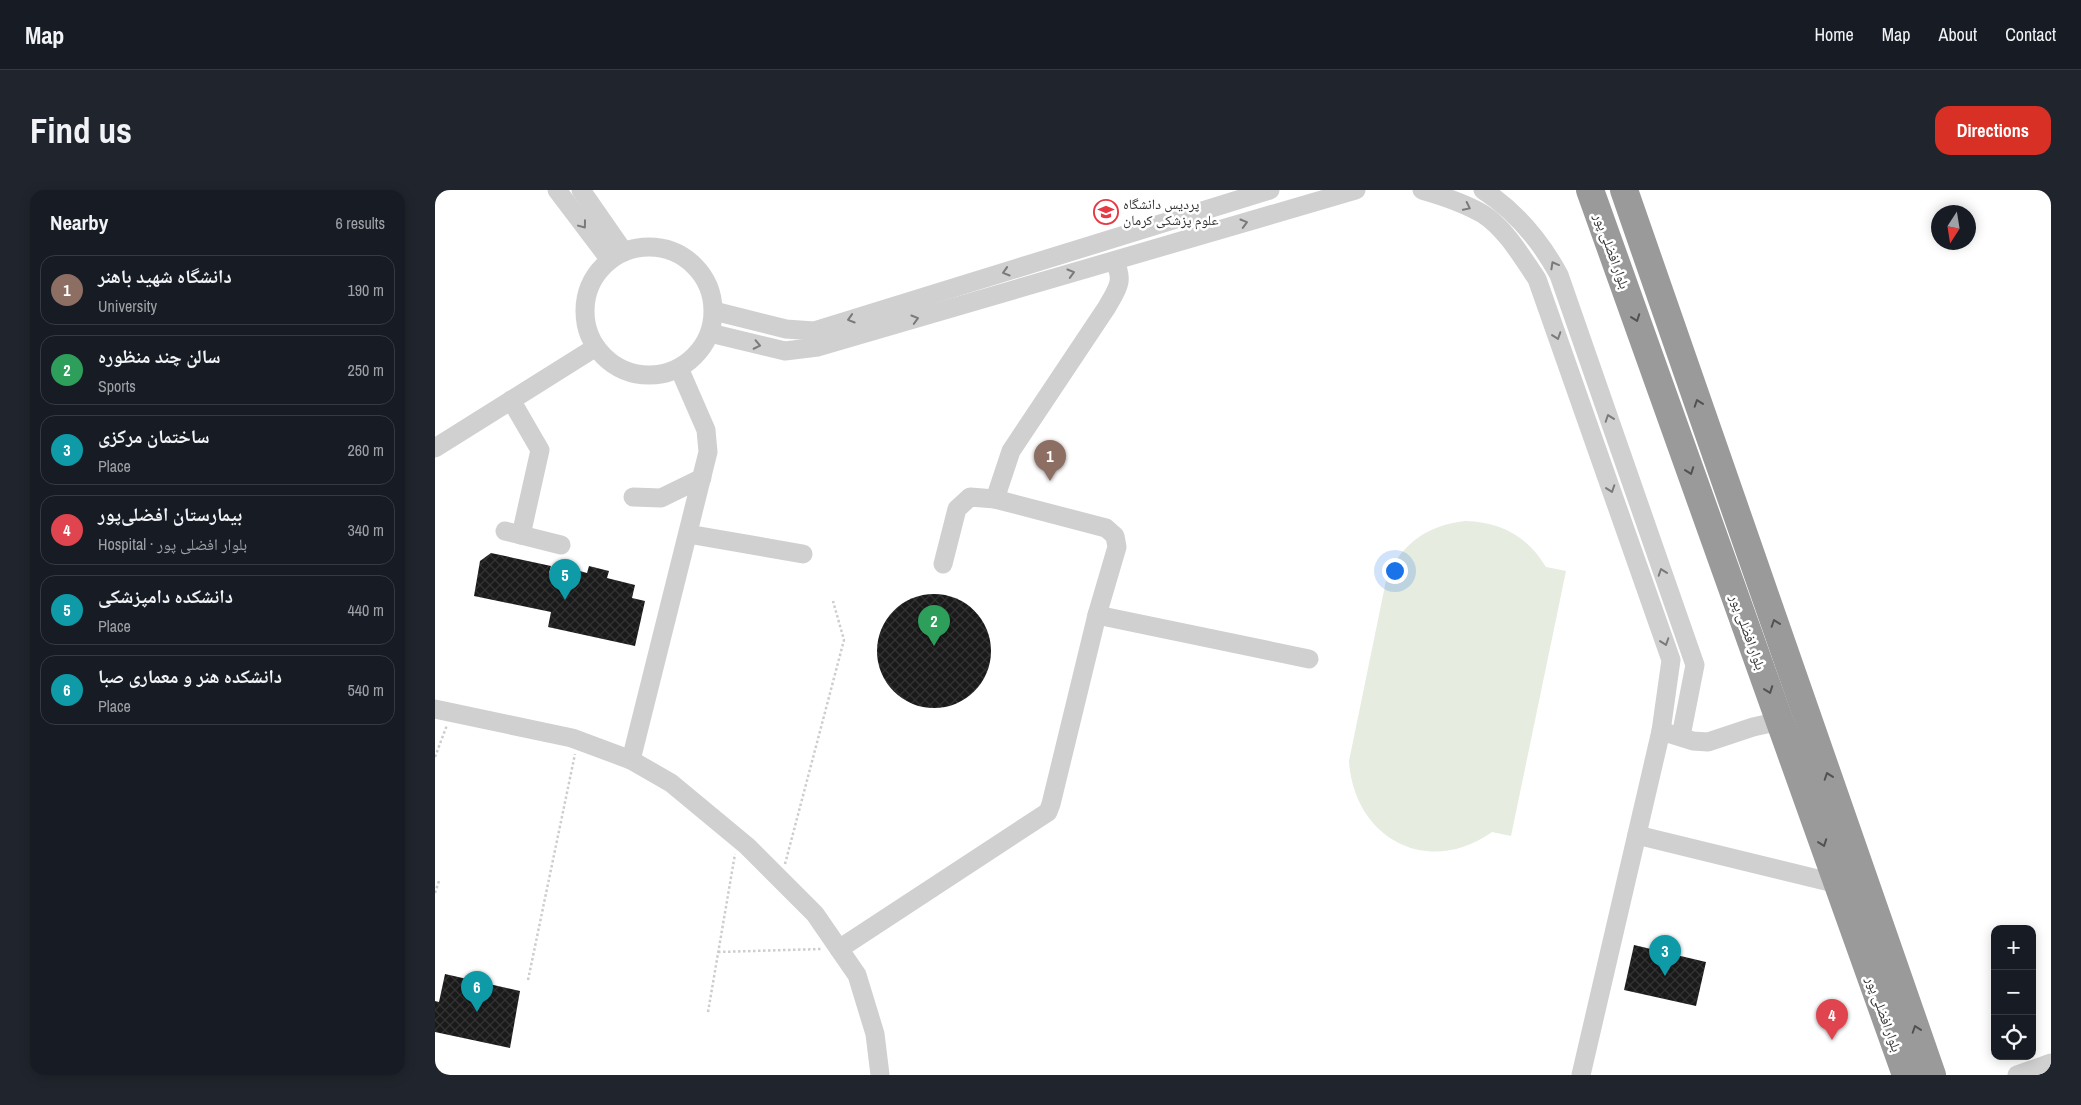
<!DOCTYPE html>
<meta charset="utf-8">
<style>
body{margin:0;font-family:"Archivo Narrow","Noto Naskh Arabic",sans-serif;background:#20242c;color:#f1f3f6}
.controls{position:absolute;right:15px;bottom:15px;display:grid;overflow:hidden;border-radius:10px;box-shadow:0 2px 12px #0003}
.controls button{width:45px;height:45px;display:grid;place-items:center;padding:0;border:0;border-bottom:1px solid #363941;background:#171b24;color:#f1f3f6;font:25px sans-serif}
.compass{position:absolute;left:1496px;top:15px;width:45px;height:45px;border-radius:50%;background:#171b24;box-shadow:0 2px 12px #0003;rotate:192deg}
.you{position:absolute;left:959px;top:380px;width:18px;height:18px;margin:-12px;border:4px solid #fff;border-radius:50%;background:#1a73e8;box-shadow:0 0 0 8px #1a73e833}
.badge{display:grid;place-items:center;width:32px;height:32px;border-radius:50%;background:#d93025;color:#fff;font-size:16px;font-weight:700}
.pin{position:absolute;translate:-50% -41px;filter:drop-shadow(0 1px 2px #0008)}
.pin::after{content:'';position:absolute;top:26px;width:18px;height:15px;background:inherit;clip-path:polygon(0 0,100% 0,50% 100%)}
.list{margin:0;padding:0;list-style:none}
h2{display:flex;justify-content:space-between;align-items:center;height:65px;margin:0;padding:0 20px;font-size:21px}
h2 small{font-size:16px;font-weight:400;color:#9ea1a6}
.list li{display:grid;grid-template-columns:32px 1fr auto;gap:15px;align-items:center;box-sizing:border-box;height:70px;margin:0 10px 10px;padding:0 10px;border:1px solid #363941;border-radius:15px}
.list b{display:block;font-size:19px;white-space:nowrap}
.list p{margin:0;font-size:16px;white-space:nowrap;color:#9ea1a6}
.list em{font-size:16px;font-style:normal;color:#9ea1a6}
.icon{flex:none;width:28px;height:28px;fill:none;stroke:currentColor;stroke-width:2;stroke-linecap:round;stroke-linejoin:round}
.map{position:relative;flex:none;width:1616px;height:885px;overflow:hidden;border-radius:15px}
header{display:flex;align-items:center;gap:30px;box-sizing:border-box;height:70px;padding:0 25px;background:#171b24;border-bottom:1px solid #363941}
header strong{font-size:24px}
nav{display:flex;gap:28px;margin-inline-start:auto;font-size:18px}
.intro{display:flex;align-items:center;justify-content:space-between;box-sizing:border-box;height:120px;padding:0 30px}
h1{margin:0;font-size:35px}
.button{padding:12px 22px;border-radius:15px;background:#d93025;color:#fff;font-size:18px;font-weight:700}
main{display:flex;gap:30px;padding:0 30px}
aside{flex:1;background:#171b24;border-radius:15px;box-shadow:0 2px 12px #0003}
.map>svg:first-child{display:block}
.green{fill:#e6ecdf}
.building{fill:url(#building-cross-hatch)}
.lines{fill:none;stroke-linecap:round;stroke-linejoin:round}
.path{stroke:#cdcdcd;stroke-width:2.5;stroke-dasharray:2.5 2.5;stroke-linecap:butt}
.minor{stroke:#d0d0d0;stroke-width:19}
.highway{stroke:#9a9a9a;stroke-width:28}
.oneway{stroke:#7a7a7a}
.oneway2{stroke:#525252}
.labels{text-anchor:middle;stroke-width:5;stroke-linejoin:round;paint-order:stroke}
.poi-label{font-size:14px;fill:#333;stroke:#fff;text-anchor:start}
.street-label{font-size:14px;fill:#333;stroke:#fff}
</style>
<header>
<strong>Map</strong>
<nav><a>Home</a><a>Map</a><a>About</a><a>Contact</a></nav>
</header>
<div class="intro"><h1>Find us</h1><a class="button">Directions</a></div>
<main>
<aside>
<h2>Nearby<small>6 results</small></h2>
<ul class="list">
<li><span class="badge" style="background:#8d6e63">1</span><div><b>دانشگاه شهید باهنر</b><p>University</p></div><em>190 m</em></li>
<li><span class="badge" style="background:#2e9e5b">2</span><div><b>سالن چند منظوره</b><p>Sports</p></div><em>250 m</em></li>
<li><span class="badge" style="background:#0f9aa8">3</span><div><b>ساختمان مرکزی</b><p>Place</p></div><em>260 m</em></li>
<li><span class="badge" style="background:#e0444e">4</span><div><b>بیمارستان افضلی‌پور</b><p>Hospital · بلوار افضلی پور</p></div><em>340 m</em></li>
<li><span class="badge" style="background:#0f9aa8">5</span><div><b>دانشکده دامپزشکی</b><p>Place</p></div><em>440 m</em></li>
<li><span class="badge" style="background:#0f9aa8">6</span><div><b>دانشکده هنر و معماری صبا</b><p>Place</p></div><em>540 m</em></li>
</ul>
</aside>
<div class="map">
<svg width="1616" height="885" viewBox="0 0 1616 885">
<defs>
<pattern id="building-cross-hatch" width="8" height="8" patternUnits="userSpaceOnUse" patternTransform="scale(1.25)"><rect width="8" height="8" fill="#1a1a1a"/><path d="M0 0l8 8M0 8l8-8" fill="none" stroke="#333"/></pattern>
</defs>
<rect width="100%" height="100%" fill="#fff"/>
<path class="green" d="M1030,331c36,1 62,15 81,46l20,4 -55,265 -19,-4c-65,46 -138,6 -143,-71l38,-185c16,-33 41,-51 78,-55z"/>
<g class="building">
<path d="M56,363l60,13 -2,7 4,1 -1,5 21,4 3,-13 11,3 2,-7 20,5 -2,7 28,7 -3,13 13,3 -10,45 -87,-19 3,-15 -77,-16 6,-35z"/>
<circle cx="499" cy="461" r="57"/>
<path d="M1199,755l72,17 -10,44 -72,-16z"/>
<path d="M10,784l75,17 -10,57 -75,-16v-31l4,1z"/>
</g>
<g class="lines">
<g class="path">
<path d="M0,567l12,-32"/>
<path d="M350,674l59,-224 -11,-39"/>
<path d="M0,703l4,-12"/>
<path d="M283,762l103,-3"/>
<path d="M93,790l47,-226"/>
<path d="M273,822l27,-158"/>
</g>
<g class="minor">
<path d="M122,0l53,70"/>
<path d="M146,0l43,62"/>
<path d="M987,0c21,6 42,13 61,24 23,15 39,43 54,65l134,381 -10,71"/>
<path d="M1048,0c34,22 57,50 76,85l136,390 -14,71"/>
<circle cx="214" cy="121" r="64"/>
<path d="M279,121l72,18 28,2 456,-141"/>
<path d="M275,143l75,18 33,-4 538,-157"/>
<path d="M76,210l29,50 -19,85"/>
<path d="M0,258l161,-101"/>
<path d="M198,307l28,1 41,-20"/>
<path d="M560,309l16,-48 96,-144c10,-18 18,-26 7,-46"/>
<path d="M70,341l56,14"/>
<path d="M253,344l115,20"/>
<path d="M662,425l212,44"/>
<path d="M0,519l137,29 59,22 40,23 76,63 68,68 42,61 18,59 5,41"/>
<path d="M196,570l77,-308 -2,-22 -27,-62"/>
<path d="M1202,645l201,49"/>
<path d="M404,759l209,-137 3,-8 46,-189 20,-68 -2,-11 -9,-8 -111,-29 -25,-2 -13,12 -14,55"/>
<path d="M1146,885l80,-344 32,10 15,1 45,-15 27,-6"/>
<path d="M1582,885l34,-12"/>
</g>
<g class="highway">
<path d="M1155,0l316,885"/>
<path d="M1189,0l308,885"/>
</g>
</g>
<defs><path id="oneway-chevron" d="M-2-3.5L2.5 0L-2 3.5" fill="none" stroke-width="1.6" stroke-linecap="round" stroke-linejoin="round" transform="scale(1.25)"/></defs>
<g class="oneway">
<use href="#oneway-chevron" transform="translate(1032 17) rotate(26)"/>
<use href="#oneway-chevron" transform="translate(809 33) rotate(-16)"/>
<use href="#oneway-chevron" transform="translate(148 35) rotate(53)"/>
<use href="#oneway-chevron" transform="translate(1119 75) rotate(-119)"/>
<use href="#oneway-chevron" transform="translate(571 82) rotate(163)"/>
<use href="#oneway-chevron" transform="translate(636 83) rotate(-16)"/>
<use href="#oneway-chevron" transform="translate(416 129) rotate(163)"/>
<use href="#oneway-chevron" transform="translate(480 129) rotate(-16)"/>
<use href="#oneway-chevron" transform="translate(1122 146) rotate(71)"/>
<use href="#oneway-chevron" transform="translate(322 155) rotate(12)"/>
<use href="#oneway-chevron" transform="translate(1174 228) rotate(-109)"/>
<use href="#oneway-chevron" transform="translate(1176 299) rotate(71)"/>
<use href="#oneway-chevron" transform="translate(1227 382) rotate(-109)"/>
<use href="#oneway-chevron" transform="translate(1230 452) rotate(71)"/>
</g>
<g class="oneway2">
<use href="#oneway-chevron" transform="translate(1201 128) rotate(70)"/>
<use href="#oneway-chevron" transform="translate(1263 213) rotate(-109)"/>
<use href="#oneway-chevron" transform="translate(1255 281) rotate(70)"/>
<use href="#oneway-chevron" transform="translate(1340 433) rotate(-109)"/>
<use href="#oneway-chevron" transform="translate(1334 500) rotate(70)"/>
<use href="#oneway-chevron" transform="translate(1393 586) rotate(-109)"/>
<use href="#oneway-chevron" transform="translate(1388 653) rotate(70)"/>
<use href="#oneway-chevron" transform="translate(1481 839) rotate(-109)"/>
</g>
<defs>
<symbol id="university-ring" viewBox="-11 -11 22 22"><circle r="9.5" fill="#fff" stroke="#e63946" stroke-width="1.5"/><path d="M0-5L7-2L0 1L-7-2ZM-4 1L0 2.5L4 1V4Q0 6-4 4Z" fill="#e63946"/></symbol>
</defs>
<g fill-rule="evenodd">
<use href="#university-ring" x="657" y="8" width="28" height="28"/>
</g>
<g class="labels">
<g class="poi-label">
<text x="688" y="19">پردیس دانشگاه<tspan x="688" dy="16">علوم پزشکی کرمان</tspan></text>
</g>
<g class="street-label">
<text transform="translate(1177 61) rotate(70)" y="5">بلوار افضلی پور</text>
<text transform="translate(1313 442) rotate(70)" y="5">بلوار افضلی پور</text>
<text transform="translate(1449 824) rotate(70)" y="5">بلوار افضلی پور</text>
</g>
</g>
</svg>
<div class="controls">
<button>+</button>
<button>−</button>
<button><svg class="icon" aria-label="locate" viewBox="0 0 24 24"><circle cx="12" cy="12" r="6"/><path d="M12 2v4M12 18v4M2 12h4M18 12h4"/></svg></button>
</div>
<svg class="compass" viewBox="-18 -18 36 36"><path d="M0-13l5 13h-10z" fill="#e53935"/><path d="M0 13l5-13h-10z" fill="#9ea1a6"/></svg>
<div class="you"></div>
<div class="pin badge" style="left:615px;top:291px;background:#8d6e63">1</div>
<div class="pin badge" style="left:499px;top:456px;background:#2e9e5b">2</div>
<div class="pin badge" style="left:1230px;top:786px;background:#0f9aa8">3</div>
<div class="pin badge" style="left:1397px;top:850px;background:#e0444e">4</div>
<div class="pin badge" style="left:130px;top:410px;background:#0f9aa8">5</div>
<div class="pin badge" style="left:42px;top:822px;background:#0f9aa8">6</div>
</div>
</main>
